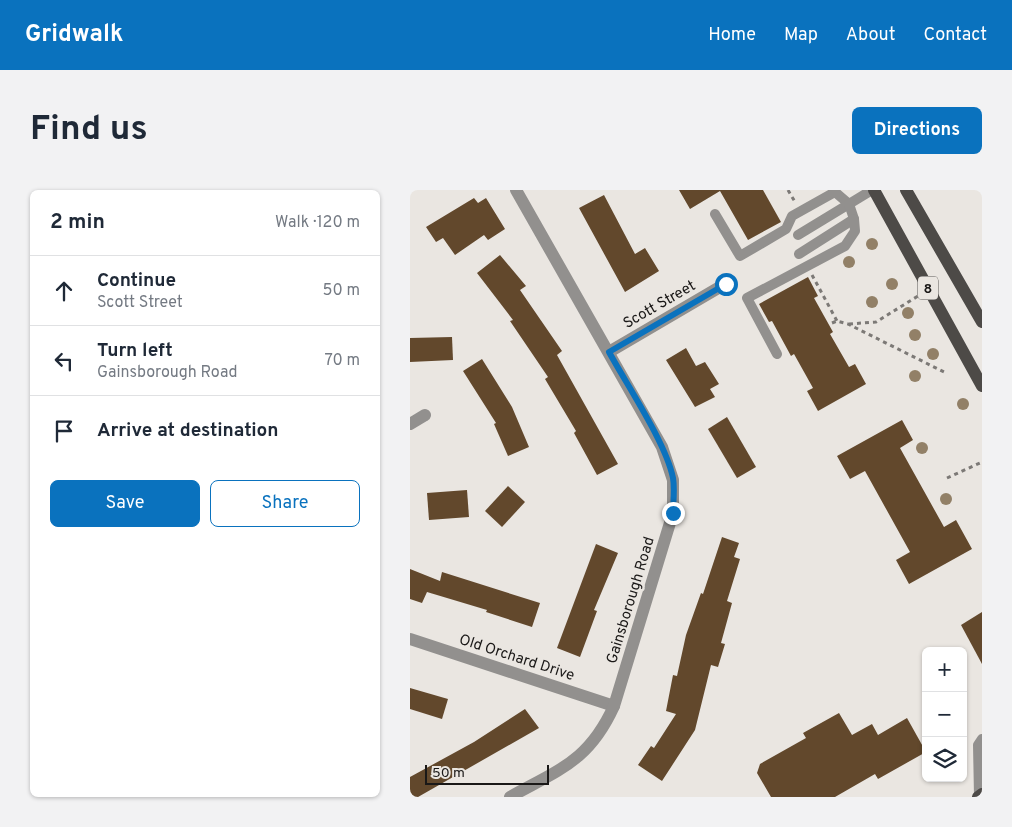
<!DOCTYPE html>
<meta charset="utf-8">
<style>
body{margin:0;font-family:Overpass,sans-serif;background:#f2f2f3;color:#1f2937}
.controls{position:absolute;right:15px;bottom:15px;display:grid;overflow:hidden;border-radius:8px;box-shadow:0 1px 4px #0004}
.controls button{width:45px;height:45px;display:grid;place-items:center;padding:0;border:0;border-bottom:1px solid #e0e1e3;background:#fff;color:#1f2937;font:25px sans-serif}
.scale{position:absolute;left:15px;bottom:12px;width:124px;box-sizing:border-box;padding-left:5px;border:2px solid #1a1817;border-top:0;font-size:14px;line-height:18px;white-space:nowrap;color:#1a1817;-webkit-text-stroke:4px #eae6e1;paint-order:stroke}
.stop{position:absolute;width:15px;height:15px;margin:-11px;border:4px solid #0a72be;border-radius:50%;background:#fff}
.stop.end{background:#0a72be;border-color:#fff;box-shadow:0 1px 5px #0008}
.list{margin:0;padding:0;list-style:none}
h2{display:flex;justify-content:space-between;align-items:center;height:65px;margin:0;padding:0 20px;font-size:21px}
h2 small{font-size:16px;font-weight:400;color:#747a83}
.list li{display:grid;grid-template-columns:32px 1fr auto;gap:15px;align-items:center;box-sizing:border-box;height:70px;padding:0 20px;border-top:1px solid #e0e1e3}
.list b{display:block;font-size:19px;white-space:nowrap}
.list p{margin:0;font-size:16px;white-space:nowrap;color:#747a83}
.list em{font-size:16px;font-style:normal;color:#747a83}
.actions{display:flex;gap:10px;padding:15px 20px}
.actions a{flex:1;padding:11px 0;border:1px solid #0a72be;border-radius:8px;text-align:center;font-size:18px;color:#0a72be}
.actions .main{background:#0a72be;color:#fff}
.icon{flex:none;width:28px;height:28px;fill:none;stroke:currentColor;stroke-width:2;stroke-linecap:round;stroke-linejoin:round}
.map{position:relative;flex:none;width:572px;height:607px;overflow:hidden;border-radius:8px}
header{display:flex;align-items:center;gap:30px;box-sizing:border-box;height:70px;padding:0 25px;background:#0a72be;color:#fff}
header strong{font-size:24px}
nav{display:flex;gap:28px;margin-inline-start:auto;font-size:18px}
.intro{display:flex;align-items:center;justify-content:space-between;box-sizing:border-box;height:120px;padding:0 30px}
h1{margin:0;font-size:35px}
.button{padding:12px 22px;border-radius:8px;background:#0a72be;color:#fff;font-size:18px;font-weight:700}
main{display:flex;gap:30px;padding:0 30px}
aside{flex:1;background:#fff;border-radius:8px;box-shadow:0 1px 4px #0004}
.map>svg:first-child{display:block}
.building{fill:#62482c}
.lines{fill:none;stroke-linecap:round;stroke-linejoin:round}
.path{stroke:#7c7976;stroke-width:3;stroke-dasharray:4 4;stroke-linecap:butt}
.lane{stroke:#92908e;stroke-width:10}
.street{stroke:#92908e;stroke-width:12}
.primary{stroke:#4d4a47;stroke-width:12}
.tree{fill:#928067}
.route{stroke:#0a72be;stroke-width:6}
.labels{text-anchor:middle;stroke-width:5;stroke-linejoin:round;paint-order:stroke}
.shield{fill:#eae6e1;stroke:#585654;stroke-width:1}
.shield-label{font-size:14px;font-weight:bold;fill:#1a1817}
.street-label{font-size:15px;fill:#1a1817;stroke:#eae6e1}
</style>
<header>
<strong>Gridwalk</strong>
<nav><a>Home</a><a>Map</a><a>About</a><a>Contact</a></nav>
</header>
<div class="intro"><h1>Find us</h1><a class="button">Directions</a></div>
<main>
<aside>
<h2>2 min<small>Walk · 120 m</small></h2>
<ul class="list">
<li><svg class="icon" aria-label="ahead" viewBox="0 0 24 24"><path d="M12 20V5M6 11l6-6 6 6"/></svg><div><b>Continue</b><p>Scott Street</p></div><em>50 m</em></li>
<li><svg class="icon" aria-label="left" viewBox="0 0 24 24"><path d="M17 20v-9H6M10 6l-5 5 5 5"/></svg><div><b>Turn left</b><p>Gainsborough Road</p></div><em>70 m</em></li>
<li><svg class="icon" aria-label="arrive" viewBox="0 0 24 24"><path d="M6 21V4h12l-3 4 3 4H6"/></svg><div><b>Arrive at destination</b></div></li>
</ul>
<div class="actions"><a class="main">Save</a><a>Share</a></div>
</aside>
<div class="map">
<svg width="572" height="607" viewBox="0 0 572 607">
<rect width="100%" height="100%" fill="#eae6e1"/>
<g class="building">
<path d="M269,0h84l18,32 -33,18 -28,-49 -30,18z"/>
<path d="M194,5l31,59 10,-6 14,23 -34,21 -46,-84z"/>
<path d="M64,8l4,5 8,-5 19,31 -17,11 -4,-5 -29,20 -12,-17 -7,4 -10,-15z"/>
<path d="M90,65l26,31 -6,4 42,61 -5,4 61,109 -21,11 -23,-42 2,-2 -31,-52 3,-2 -38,-56 3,-1 -36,-47z"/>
<path d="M398,87l10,19 -4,2 19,34 -3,2 19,33 6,-3 11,20 -48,27 -11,-20 6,-3 -19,-34 -3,2 -19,-35 -3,1 -10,-18z"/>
<path d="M42,147l1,23 -43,2v-24z"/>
<path d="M276,158l10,18 9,-4 14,22 -9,5 5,8 -20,10 -29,-47z"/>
<path d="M72,169l30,48 17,40 -21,9 -14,-32 2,-1 -33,-52z"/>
<path d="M317,227l29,50 -19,11 -29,-49z"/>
<path d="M492,230l11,20 -13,8 44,79 12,-7 16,29 -63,35 -13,-24 14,-8 -45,-81 -15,8 -13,-23z"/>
<path d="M98,296l17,16 -23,25 -17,-16z"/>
<path d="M57,300l2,27 -40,3 -2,-27z"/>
<path d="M312,347l17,6 -5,14 6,2 -13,42 5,2 -11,40 4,1 -7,23 -7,-2 -16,65 -33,51 -24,-16 13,-19 3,2 22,-34 -10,-3 7,-36 4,1 9,-41 15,-42 2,1z"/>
<path d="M186,354l22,9 -24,57 3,1 -17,46 -23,-9z"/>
<path d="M0,379l30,12 2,-9 98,31 -8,24 -46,-15 1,-2 -60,-18 -5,11 -12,-4z"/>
<path d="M572,422v52l-21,-39z"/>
<path d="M0,498l38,11 -6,20 -32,-10z"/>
<path d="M115,519l14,19 -121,69h-8v-20l64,-35z"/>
<path d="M429,523l13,22 20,-11 6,11 29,-17 19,34 -48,27 -3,-5 -40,23h-64l-14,-24 3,-9 46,-26 -3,-5z"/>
</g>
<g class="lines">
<g class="path">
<path d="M378,0l7,12"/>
<path d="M402,85l25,46"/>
<path d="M422,133l5,-2 11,3 98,49"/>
<path d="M439,134l27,-2 42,-26"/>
<path d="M537,288l35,-16"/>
</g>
<g class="lane">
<path d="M305,24l25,42 46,-27 6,-13 43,-24 14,12 -51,31"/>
<path d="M389,64l55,-35 -5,-15 23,-14"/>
<path d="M367,164l-30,-56 98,-52 10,-15 -1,-12"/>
<path d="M569,606l-1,-51 4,-6"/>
</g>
<g class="street">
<path d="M199,162l116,-68"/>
<path d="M0,234l15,-9"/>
<path d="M0,449l204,67"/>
<path d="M100,607c50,-28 79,-36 104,-91l59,-193v-33l-11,-33 -146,-257"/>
</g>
<g class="primary">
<path d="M464,0l108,196"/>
<path d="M496,0l76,132"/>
<path d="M568,607l4,-3"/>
</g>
</g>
<g class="tree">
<circle cx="462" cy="54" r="6"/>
<circle cx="439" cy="72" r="6"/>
<circle cx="482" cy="94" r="6"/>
<circle cx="462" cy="112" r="6"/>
<circle cx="498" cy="123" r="6"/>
<circle cx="505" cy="145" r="6"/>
<circle cx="523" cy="164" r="6"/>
<circle cx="505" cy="186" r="6"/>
<circle cx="553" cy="214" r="6"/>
<circle cx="512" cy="258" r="6"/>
<circle cx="536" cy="309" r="6"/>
</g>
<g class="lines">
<path class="route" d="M263,323c0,-11 2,-24 0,-35 -7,-35 -46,-93 -64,-126l117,-68"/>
</g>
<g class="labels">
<rect class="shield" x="508" y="86.5" width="20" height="23" rx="4"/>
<g class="shield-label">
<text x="518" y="103">8</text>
</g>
<g class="street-label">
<text transform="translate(249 114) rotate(-30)" y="5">Scott Street</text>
<text transform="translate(220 410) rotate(-73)" y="5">Gainsborough Road</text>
<text transform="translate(107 467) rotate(18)" y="5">Old Orchard Drive</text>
</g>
</g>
</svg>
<div class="controls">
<button>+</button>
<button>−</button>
<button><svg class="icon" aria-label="layers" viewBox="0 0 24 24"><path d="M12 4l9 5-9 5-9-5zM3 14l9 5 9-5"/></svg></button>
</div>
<div class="scale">50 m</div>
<div class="stop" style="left:316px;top:94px"></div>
<div class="stop end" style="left:263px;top:323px"></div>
</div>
</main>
